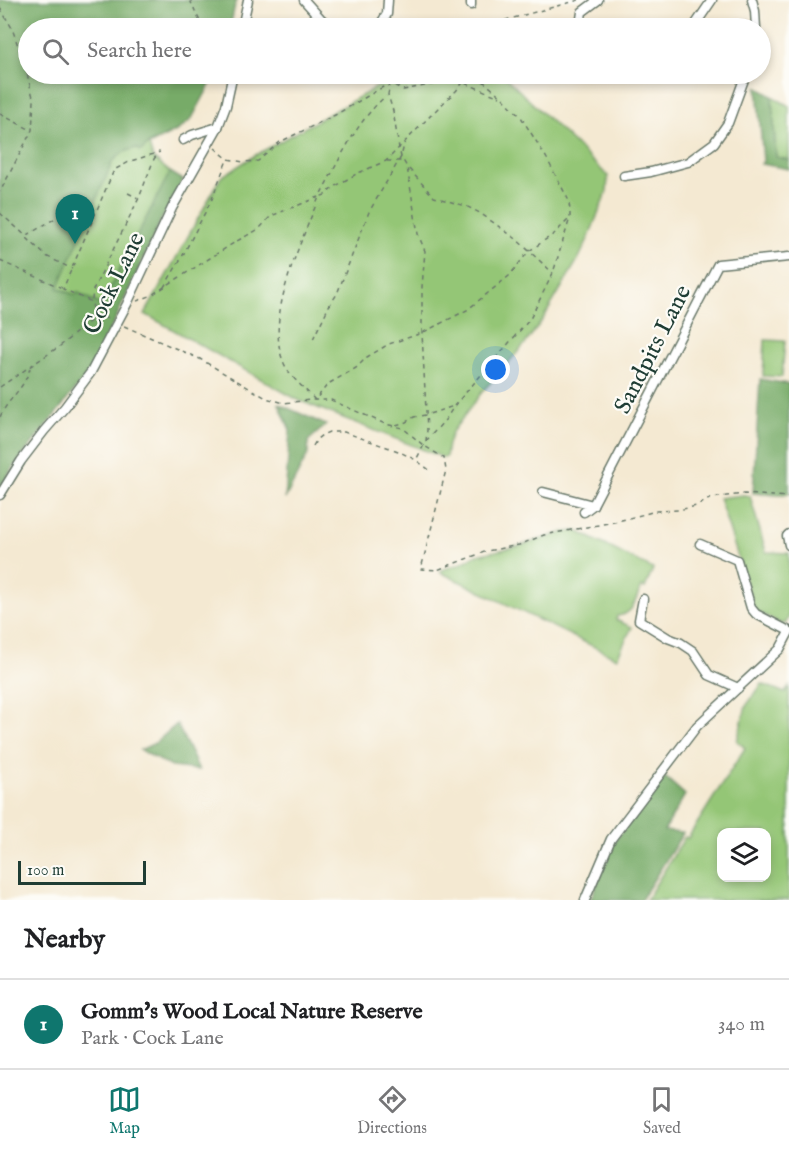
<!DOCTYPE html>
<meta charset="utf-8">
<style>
body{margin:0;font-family:"IM FELL English",serif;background:#f2f2f2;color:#202124}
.controls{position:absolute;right:18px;bottom:18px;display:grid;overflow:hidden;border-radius:12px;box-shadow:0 3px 9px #0003}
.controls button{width:54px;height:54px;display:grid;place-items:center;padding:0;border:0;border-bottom:2px solid #e0e0e0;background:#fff;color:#202124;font:30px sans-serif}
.scale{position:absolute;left:18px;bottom:15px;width:128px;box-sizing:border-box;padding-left:6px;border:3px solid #1f3d34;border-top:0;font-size:16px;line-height:21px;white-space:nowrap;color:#1f3d34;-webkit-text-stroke:4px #fdfcf7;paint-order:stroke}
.you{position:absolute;left:496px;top:370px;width:21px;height:21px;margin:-15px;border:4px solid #fff;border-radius:50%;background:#1a73e8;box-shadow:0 0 0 9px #1a73e833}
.badge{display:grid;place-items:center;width:39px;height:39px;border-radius:50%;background:#0f766e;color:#fff;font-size:20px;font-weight:700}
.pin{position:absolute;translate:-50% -50px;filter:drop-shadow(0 2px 3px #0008)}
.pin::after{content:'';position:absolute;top:32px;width:21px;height:18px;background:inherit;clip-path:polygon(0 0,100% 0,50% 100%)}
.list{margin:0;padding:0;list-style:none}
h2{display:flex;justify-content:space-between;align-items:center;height:78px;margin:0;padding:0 24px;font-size:26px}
h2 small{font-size:20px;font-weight:400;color:#757577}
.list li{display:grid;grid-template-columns:39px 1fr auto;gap:18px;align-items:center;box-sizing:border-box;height:90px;padding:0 24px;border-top:2px solid #e0e0e0}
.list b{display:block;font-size:22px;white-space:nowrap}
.list p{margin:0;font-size:20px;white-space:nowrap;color:#757577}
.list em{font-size:20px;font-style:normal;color:#757577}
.icon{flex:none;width:33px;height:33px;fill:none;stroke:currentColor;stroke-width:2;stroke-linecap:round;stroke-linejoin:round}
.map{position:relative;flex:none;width:789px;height:900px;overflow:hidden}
.search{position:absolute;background:#fff;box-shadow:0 3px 9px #0003;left:18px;right:18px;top:18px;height:66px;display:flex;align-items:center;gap:15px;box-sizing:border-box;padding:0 21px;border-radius:33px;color:#757577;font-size:22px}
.sheet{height:168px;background:#fff}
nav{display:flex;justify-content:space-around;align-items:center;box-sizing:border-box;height:84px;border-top:2px solid #e0e0e0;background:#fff;font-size:16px;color:#757577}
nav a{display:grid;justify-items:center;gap:3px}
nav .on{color:#0f766e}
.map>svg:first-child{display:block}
.green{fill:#94c676;stroke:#5a8255;stroke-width:1.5;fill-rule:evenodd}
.forest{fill:#77ab67;stroke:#4b744e;stroke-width:1.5}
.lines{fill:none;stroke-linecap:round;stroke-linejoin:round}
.minor-casing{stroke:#6a796b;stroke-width:11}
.path{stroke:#6a796b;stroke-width:1.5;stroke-dasharray:4.5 4.5;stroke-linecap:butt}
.minor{stroke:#fff;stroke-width:8}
.labels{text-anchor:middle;stroke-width:4.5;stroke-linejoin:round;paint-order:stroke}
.street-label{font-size:24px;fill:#1f3d34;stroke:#fdfcf7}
</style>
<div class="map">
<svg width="789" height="900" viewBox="0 0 789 900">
<rect width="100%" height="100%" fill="#fdfcf7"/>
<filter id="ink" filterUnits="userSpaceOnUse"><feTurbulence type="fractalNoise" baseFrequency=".0167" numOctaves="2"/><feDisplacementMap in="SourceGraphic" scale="12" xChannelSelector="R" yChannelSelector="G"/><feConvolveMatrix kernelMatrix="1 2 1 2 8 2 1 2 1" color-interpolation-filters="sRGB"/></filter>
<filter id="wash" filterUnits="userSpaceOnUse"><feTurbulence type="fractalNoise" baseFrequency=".008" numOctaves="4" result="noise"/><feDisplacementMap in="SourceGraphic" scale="24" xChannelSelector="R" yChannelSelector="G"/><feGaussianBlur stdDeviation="1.35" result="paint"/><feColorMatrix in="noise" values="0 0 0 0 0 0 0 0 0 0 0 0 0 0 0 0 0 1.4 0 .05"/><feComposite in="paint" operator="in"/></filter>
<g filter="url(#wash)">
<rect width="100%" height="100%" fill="#f4e9d2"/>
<g class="green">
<path d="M0,0h12l16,74 150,56 -29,15 4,13 17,14 13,8 -23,42 -46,100 -114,165z"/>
<path d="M400,74h102l106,102 -1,15 -19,48 -9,19 -36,61 -18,25 -43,48 -30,40 -4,12 -2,13 -2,1 -146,-58 -153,-86 76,-137 33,-21z"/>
<path d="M772,96l17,10v54l-13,-3z"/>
<path d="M765,340l20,1 -3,36 -19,-1z"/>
<path d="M744,495l6,1 16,56 23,1v63l-3,7 -5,1 -25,-13 -2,-4 -35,-109z"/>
<path d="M577,531l76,38 -8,19 -4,-1c-6,14 -8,28 -24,29l-1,4 16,7 -15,31 -177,-86 2,-2 18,-6 17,-9 42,-9 45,-14z"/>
<path d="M762,684l23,9 4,-7v214h-143l39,-63 3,1 57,-90 -8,-7 9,-35zM722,832h44v46h-44z"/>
</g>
<g class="forest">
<path d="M0,0h236l-6,28h-202v46h188l-25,46 -13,10 -29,14 -8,7 -5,-3 -12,4 -11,9 -55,127 17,7 2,-3 24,13 69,-133 13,8 -23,42 -46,100 -25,50 -77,97 -12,18z"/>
<path d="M757,87l15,9 4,61 13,3v9l-28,-5 2,-3z"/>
<path d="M760,379l29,5v110l-12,1 -24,-2z"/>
<path d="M279,404l47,21 -18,16v13l-23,45 5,-69z"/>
<path d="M177,724l22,46 -27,-3 -32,-17 15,-7z"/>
<path d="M665,777l20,18 -21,36 19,2 -42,67h-51l26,-61z"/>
</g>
</g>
<g filter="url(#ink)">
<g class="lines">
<defs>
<g id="minor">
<path d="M304,0l18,20 11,8"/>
<path d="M752,0l3,11 1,17"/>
<path d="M471,5v-5"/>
<path d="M242,28l6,-28"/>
<path d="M318,28l4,-8"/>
<path d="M378,28l9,-14 1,-14"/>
<path d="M582,28l-2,-3 2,-13 16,-12"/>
<path d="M693,28l19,-28"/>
<path d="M611,74l14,3 9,-3"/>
<path d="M183,140l9,-5 26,-8"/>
<path d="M624,176l27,-4 37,-10 26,-19 14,-20 18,-49"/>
<path d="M543,492l50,13"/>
<path d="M0,495l21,-34 23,-30 21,-24 26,-35 36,-68 45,-96 46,-81 8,-21 7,-32"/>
<path d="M584,512l9,-7 125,-241 71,-7"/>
<path d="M789,534l-2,2 2,9"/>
<path d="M700,544l37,16 14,48 5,6 33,17"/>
<path d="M643,599l-4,21 29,18 13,5 12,8 16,24 29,13"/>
<path d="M585,900l26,-61 86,-113 83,-77 9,-17"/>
</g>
</defs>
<use href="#minor" class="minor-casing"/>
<g class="path">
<path d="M190,0l13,28"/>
<path d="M0,8l12,20 14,42 8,31 -2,29 -32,62"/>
<path d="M500,28l6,-8 73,-20"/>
<path d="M388,74l2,9 -2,12 5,16 6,37 2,9 6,10 11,67 7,17 -3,36v46l5,97 -1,11 -10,19"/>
<path d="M469,75l-13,16 -17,16 -53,54 -28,12 -24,14 -9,8 -6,2c-17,45 -54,117 -36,164 6,16 21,26 32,39l13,-16 28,-16 11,-11 22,-13 33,-11 45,-23 42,-34 20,-25 25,-17 16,-16"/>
<path d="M457,80l43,17"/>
<path d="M0,114l31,16"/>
<path d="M215,148l13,11 15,3 15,-1 22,-19 55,-27 55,-32 13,7 53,-10 14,-6"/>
<path d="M387,161h16"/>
<path d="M409,169l25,28 32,9 14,7 35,25 38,35"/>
<path d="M128,193l10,5"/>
<path d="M0,213l26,23 33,-20 23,-7 13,6"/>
<path d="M27,238l19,18 26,13"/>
<path d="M0,261l62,27"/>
<path d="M127,267l8,4"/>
<path d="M164,287l18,-30 30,-58 15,-39"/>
<path d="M92,300l1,-10 46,-92 15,-39 5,-7"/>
<path d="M137,301l13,-5 87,-55 22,-12 12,-13 48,-19c19,-34 37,-76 67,-101"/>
<path d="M94,318l-2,-16 -29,-13 51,-119 17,-9 29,-9"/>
<path d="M124,326l76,33 66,39 18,5 27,-3h20l54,24 18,4 20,17 21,13 2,12 -25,99 16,1 50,-19 32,-6 25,-10 70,-13 42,-11 22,-1 19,-4 14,-8 33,-4 45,3"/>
<path d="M313,339l16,-33 8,-12 32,-82 32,-55 4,-16"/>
<path d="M0,387l60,-41 29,-24 5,-3 15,-1"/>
<path d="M0,417c8,-19 24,-27 30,-49"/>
<path d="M396,425l10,-3 8,-5 12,-2 28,-9"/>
<path d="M426,441l20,-22 8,-13 76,-87 23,-46 17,-55v-9l-2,-10 -22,-42 -25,-40 -18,-19 -20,-17 -3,-7"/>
<path d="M313,446l4,-7 5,-4 7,-3h15l54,19 18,9 16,12"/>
</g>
<use href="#minor" class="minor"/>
</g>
</g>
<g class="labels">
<g class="street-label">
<text transform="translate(113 283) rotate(-64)" y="8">Cock Lane</text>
<text transform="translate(652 349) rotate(-63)" y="8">Sandpits Lane</text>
</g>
</g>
</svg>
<div class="controls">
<button><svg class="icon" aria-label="layers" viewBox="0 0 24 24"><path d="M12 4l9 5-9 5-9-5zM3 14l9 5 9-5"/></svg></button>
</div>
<div class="scale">100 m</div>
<div class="you"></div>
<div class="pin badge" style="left:75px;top:244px">1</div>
<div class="search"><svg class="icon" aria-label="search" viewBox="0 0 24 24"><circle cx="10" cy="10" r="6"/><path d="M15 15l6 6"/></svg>Search here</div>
</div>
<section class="sheet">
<h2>Nearby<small></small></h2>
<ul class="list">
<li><span class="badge">1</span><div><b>Gomm's Wood Local Nature Reserve</b><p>Park · Cock Lane</p></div><em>340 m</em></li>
</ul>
</section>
<nav>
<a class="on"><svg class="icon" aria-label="map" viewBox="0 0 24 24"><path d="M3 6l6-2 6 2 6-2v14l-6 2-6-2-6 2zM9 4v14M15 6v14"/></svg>Map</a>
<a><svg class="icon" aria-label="directions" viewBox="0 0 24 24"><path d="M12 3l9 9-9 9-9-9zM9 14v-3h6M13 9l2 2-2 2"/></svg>Directions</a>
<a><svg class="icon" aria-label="saved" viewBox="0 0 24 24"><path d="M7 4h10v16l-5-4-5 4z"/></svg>Saved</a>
</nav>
